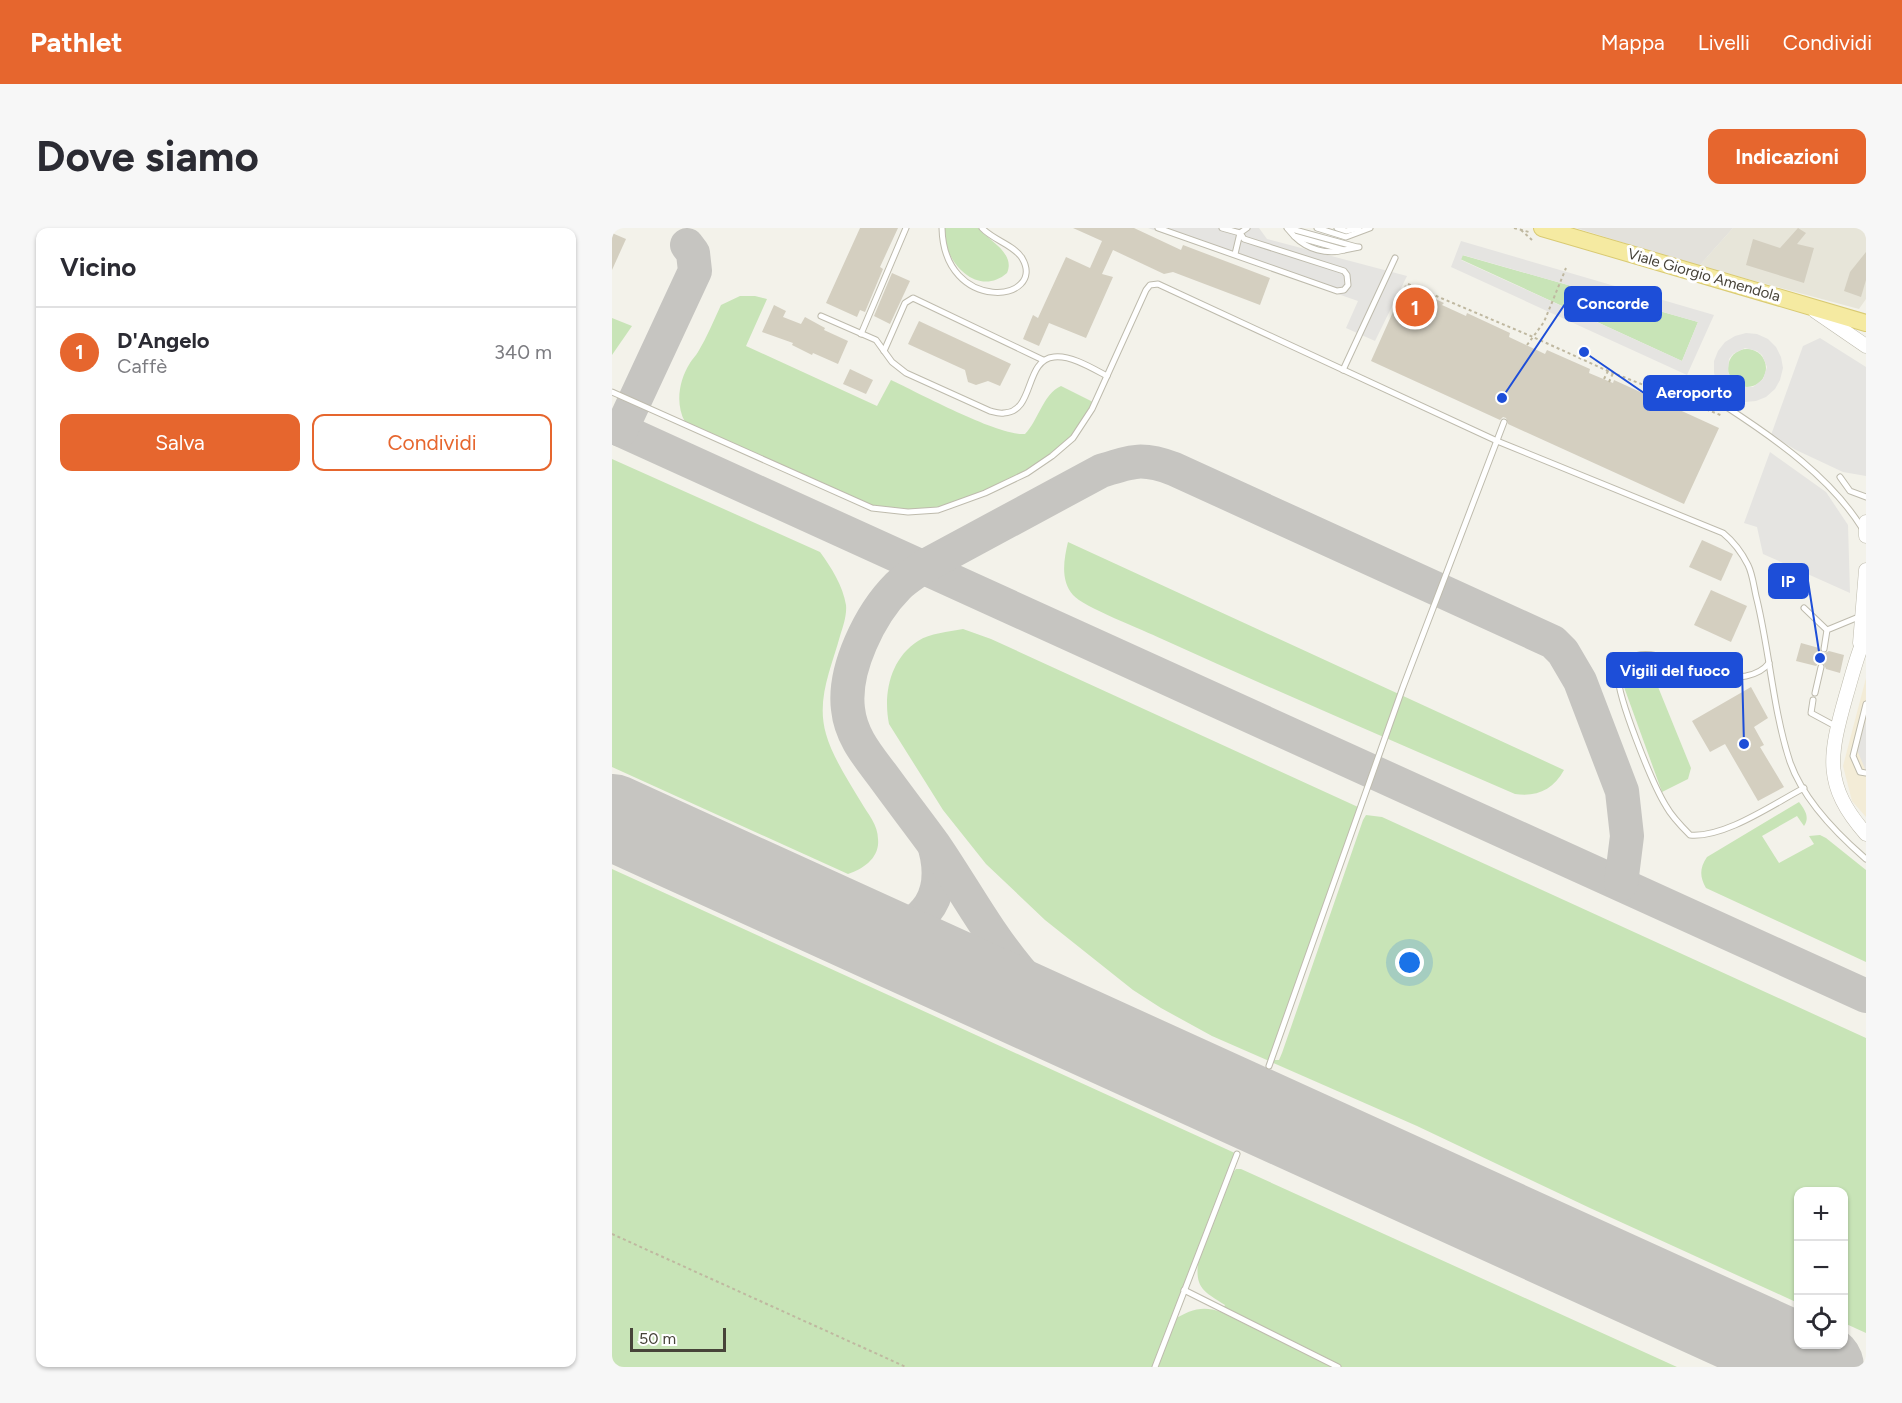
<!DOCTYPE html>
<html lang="it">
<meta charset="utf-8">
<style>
body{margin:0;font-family:Figtree,sans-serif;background:#f7f7f7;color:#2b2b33}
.controls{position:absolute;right:18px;bottom:18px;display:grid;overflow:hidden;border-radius:12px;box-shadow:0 2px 4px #0004}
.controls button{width:54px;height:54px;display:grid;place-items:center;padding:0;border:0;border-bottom:2px solid #e1e1e2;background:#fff;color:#2b2b33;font:30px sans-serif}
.scale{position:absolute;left:18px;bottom:15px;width:96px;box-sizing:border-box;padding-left:6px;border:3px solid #474339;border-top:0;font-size:16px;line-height:21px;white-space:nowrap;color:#474339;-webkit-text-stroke:4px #fff;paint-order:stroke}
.you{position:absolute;left:798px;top:735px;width:21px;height:21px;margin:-15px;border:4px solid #fff;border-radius:50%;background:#1a73e8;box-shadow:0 0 0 9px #1a73e833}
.badge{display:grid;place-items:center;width:39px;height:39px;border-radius:50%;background:#e6662e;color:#fff;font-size:20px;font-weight:700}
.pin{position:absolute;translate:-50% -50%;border:3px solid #fff;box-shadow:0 2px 6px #0006}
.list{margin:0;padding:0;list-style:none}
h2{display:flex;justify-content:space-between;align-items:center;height:78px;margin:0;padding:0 24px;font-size:26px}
h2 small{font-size:20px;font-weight:400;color:#7c7c81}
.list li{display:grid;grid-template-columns:39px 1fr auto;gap:18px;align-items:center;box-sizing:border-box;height:90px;padding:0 24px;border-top:2px solid #e1e1e2}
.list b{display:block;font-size:22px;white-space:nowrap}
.list p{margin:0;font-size:20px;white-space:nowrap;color:#7c7c81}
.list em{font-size:20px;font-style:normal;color:#7c7c81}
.actions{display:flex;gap:12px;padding:18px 24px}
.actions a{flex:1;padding:14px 0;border:2px solid #e6662e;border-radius:12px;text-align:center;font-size:21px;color:#e6662e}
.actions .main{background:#e6662e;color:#fff}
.icon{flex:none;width:33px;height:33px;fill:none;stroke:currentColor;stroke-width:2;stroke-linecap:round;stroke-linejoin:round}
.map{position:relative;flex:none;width:1254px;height:1139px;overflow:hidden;border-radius:12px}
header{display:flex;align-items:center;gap:36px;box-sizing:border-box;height:84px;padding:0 30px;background:#e6662e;color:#fff}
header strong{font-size:28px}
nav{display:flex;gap:33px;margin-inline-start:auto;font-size:21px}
.intro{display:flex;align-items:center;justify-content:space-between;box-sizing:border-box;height:144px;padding:0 36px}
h1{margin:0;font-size:42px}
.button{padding:15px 27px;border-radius:12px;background:#e6662e;color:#fff;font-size:21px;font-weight:700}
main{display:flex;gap:36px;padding:0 36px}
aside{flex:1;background:#fff;border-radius:12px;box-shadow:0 2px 4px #0004}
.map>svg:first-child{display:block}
.residential{fill:#e7e5d9}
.commercial{fill:#f3ecd7}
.industrial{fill:#e3e1db}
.green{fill:#c8e4b7}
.parking{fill:#e5e4e1;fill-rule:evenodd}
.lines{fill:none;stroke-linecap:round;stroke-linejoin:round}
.taxiway{stroke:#c6c5c1;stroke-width:34}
.runway{stroke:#c6c5c1;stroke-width:86}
.building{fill:#d4cfc0}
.service-casing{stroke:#bebbad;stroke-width:7}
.tertiary-casing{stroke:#bebbad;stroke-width:15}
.primary-casing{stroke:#d9ca72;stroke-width:18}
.path{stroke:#bfb8a0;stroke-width:2;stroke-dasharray:3 3;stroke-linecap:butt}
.service{stroke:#fff;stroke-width:5}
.tertiary{stroke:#fff;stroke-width:14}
.primary{stroke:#f5eaa1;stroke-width:16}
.labels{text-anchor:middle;stroke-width:6;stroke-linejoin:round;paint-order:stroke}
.street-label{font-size:15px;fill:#474339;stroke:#fff}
.leader{fill:none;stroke:#1d4ed8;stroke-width:2}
.callout-dot{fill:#1d4ed8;stroke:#fff;stroke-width:2}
.callout{fill:#1d4ed8;stroke:#1d4ed8;stroke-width:2}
.callout-label{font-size:16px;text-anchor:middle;font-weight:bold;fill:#fff}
</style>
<header>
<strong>Pathlet</strong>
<nav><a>Mappa</a><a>Livelli</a><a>Condividi</a></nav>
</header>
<div class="intro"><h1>Dove siamo</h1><a class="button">Indicazioni</a></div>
<main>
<aside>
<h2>Vicino<small></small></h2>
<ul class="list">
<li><span class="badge">1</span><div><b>D'Angelo</b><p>Caffè</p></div><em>340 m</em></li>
</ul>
<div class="actions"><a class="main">Salva</a><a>Condividi</a></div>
</aside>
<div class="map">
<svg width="1254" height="1139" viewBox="0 0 1254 1139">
<rect width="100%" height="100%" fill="#f3f2ea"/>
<path class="residential" d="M1121,0h133v71l-7,10 -160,-43z"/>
<path class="commercial" d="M1254,450v139l-14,-16 -9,-35z"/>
<path class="industrial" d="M964,0h157l-34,38z"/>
<g class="green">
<path d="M333,0h33c10,12 38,25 29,45 -24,21 -51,0 -60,-25 -2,-7 -2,-14 -2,-20z"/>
<path d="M850,27l236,67 -16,39 -222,-102z"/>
<path d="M128,68h15l12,3 -21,47 131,60 14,-26c28,13 107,56 134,54 13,-13 18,-40 36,-48l32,16 -22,37 -36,27 -48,25 -49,17 -29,2 -39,-3 -185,-85c-10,-18 -6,-42 5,-59 2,-4 6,-7 8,-11 9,-15 16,-32 23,-47z"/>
<path d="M0,90l20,8 -20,29z"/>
<circle cx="1135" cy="140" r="19"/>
<path d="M0,231l208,93c11,15 23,34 26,53 1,10 -3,22 -6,31 -9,33 -24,64 -14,98 6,22 23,48 35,68 7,12 17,23 17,37 2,19 -15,30 -30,35l-236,-107z"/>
<path d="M456,314l496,228c-11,20 -27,27 -49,24 -118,-51 -236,-102 -353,-155 -18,-9 -79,-32 -89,-44 -13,-15 -9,-36 -5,-53z"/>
<path d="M351,401l28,10 367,168 -88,249 5,4h4l3,-7 81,-233 3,-5 16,2 484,221v295l-22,-10v-131h-46v111l-208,-95 -173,-82 -205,-90 -51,-28 -28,-18 -88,-70 -59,-56 -43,-54 -54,-86c-6,-30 1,-65 29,-83 12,-8 30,-9 45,-12z"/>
<path d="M1013,442l31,12 35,86 -3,11 -26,13 -38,-105 -2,-11z"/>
<path d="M1187,574c6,8 11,15 5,24l-7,-10 -35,20 17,27 35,-19 -5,-8 11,-1 6,3 40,32v92l-160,-74c-6,-11 -7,-19 1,-31z"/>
<path d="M0,641l625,285 -64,166c17,-10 29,-15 48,-8l4,-7c-20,-13 -30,-16 -27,-42l34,-89 4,-5h5l436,198h-1065z"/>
</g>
<g class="parking">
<path d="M536,0h111l8,11 140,37 -32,65 -29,-13 12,-27z"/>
<path d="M849,13l253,74 -27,60 -236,-108zM851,27l235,67 -16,39 -221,-101z"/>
<path d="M1134,105l11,1 11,5 8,8 5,10 2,11 -3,12 -5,9 -9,8 -10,4 -11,1 -11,-3 -10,-6 -7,-10 -3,-10v-12l4,-10 7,-9 10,-6zM1133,120l12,3 5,4 5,12 -4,12 -10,8h-7l-12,-4 -6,-11 1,-13 4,-5z"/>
<path d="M1208,110l46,29v109l-23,-4 -47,-22 -25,-15 32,-89z"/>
<path d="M1158,224l56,40 22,33 2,68 -87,-39 -6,-27 -13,-4z"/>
<path d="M1254,492v51l-9,-21z"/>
</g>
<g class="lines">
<g class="taxiway">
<path d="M0,198l1254,570"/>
<path d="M9,202l74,-159 -2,-18 -6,-8"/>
<path d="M254,705c54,2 83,-33 69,-85"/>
<path d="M486,810c-31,-17 -56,-41 -79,-68 -32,-38 -56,-83 -84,-124 -16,-22 -33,-44 -49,-66 -16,-22 -35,-42 -38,-71 -5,-40 22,-95 50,-123 7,-7 17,-13 25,-19l178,-96c31,-10 41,-14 73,-2l379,173 10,10 17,29 42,110 5,45 -6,48"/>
</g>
<path class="runway" d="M0,589l1209,550"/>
</g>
<g class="building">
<path d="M248,0h38l-18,39 3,2 -18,43 -5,-2 -3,7 -31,-14z"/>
<path d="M461,0h61l47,22 2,-5 87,33 -10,27 -87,-33 -9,2 -51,-24 -11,24 11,3 -27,61 -37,-15 -10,23 -16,-7 10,-24 5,3 28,-61 24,11 12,-27z"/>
<path d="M1186,0l8,5 -9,11 17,4 -10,35 -58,-18 7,-26 27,9z"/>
<path d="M0,5l14,6 -14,31z"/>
<path d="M1254,24v28l-5,17 -17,-6 6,-19z"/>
<path d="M280,45l18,8 -20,43 -16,-8z"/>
<path d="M793,57l39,18 -2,2 24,11 1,-3 43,20 -1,4 36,17 2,-4 43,19 -1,4 24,10 1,-3 105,48 -35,76 -176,-80 -2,-6 -3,-1 -3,3 -129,-59z"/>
<path d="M162,77l12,6 -3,6 18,7 4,-7 20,11 -1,2 24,11 -10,23 -25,-11 -1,2 -20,-10 1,-2 -31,-11z"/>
<path d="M307,93l92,43 -11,22 -12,-5 -12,4 -8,-3 -3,-12 -57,-26z"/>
<path d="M238,141l23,11 -7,14 -23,-10z"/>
<path d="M1090,312l31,14 -12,27 -32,-14z"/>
<path d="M1099,362l36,16 -16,36 -37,-17z"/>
<path d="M1189,415l18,5 4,6 6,-3 15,4 -4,18 -14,-4 -3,-7 -4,1 -3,3 -20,-5z"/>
<path d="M1139,459l17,31 -14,9 10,18 -4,2 24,40 -26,14 -33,-57 -15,8 -18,-31z"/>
</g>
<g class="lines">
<defs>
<g id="service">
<path d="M330,0c2,87 106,74 80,30 -8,-13 -29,-18 -40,-30"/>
<path d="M546,0l179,63 7,-1 4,-5 -1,-10 -3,-4 -100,-32 -4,-6 -18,-5"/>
<path d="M675,0l7,8 50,14 15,-3"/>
<path d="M676,0l69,19"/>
<path d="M705,0l29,9 24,-9"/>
<path d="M725,0l9,3 13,-3"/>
<path d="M683,9c12,12 32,18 49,13"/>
<path d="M623,26l5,-21 7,-5"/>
<path d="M209,88l55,24 16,22 14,11 84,38c4,1 9,3 14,2 31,-1 20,-53 50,-56 17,-2 38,11 53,19"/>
<path d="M249,106l45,-106"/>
<path d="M272,123l21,-48 8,-5 130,62"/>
<path d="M731,142l52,-112"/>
<path d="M0,164l260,116 36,4 30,-2 47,-17 42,-20 25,-17 21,-18 19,-29 54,-119 4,-5 8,-1 339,157 226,92c11,9 18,18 25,32 5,10 6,24 9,35 13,54 16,110 33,162 13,37 47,72 76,97"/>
<path d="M1116,180c49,32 103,70 134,120"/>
<path d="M1228,249l10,14 16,6"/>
<path d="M1192,380l23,22"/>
<path d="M1212,421l3,-19 34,-14"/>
<path d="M1157,435c-6,8 -13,11 -23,13 -7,1 -15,5 -22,5 -31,0 -65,-40 -96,-22 -5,2 -9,8 -10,14 -2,22 35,112 48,133 6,11 15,20 24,29 35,3 83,-31 114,-47"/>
<path d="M1203,465l6,-26"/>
<path d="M1201,472l-2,13 26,14"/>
<path d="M1254,476l-13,52 7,16 6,1"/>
<path d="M657,838l134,-379 101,-265"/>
<path d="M572,1062l154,77"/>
<path d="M543,1139l82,-213"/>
</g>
<g id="tertiary">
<path d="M1203,83l51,35"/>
<path d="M1254,294v14"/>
<path d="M1254,407c-9,19 -14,41 -20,61 -17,60 -23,89 20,138"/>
<path d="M1248,415l6,-73"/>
</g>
<path id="primary" d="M930,0l324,95"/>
</defs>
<use href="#service" class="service-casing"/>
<use href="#tertiary" class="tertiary-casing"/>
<use href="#primary" class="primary-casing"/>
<g class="path">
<path d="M902,0l15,4"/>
<path d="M909,2l11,10"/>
<path d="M796,56l125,53 11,-15 22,-54"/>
<path d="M915,117l6,-8 75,34 115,45"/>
<path d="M992,151l4,-8"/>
<path d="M997,154l4,-9"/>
<path d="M1047,173l4,-8"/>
<path d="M0,1006l294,133"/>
</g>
<use href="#service" class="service"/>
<use href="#tertiary" class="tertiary"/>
<use href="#primary" class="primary"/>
</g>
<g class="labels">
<g class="street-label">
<text transform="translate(1092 47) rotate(16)" y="5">Viale Giorgio Amendola</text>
</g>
</g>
<path class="leader" d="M890 170L953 76M972 124L1032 165M1208 430L1196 353M1132 516L1130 442"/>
<g class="callout-dot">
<circle cx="890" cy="170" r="6"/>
<circle cx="972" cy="124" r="6"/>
<circle cx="1208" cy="430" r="6"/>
<circle cx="1132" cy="516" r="6"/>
</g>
<g class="callout">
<rect x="953" y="59" width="96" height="34" rx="6"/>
<rect x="1032" y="148" width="100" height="34" rx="6"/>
<rect x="1157" y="336" width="39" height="34" rx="6"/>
<rect x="995" y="425" width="135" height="34" rx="6"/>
</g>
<g class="callout-label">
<text x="1001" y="81">Concorde</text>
<text x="1082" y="170">Aeroporto</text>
<text x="1176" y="359">IP</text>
<text x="1063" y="448">Vigili del fuoco</text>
</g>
</svg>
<div class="controls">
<button>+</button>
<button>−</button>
<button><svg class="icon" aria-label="locate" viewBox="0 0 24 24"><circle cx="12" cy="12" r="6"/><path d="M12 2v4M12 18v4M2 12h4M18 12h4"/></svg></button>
</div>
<div class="scale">50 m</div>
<div class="you"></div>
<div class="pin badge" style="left:803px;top:79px">1</div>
</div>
</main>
